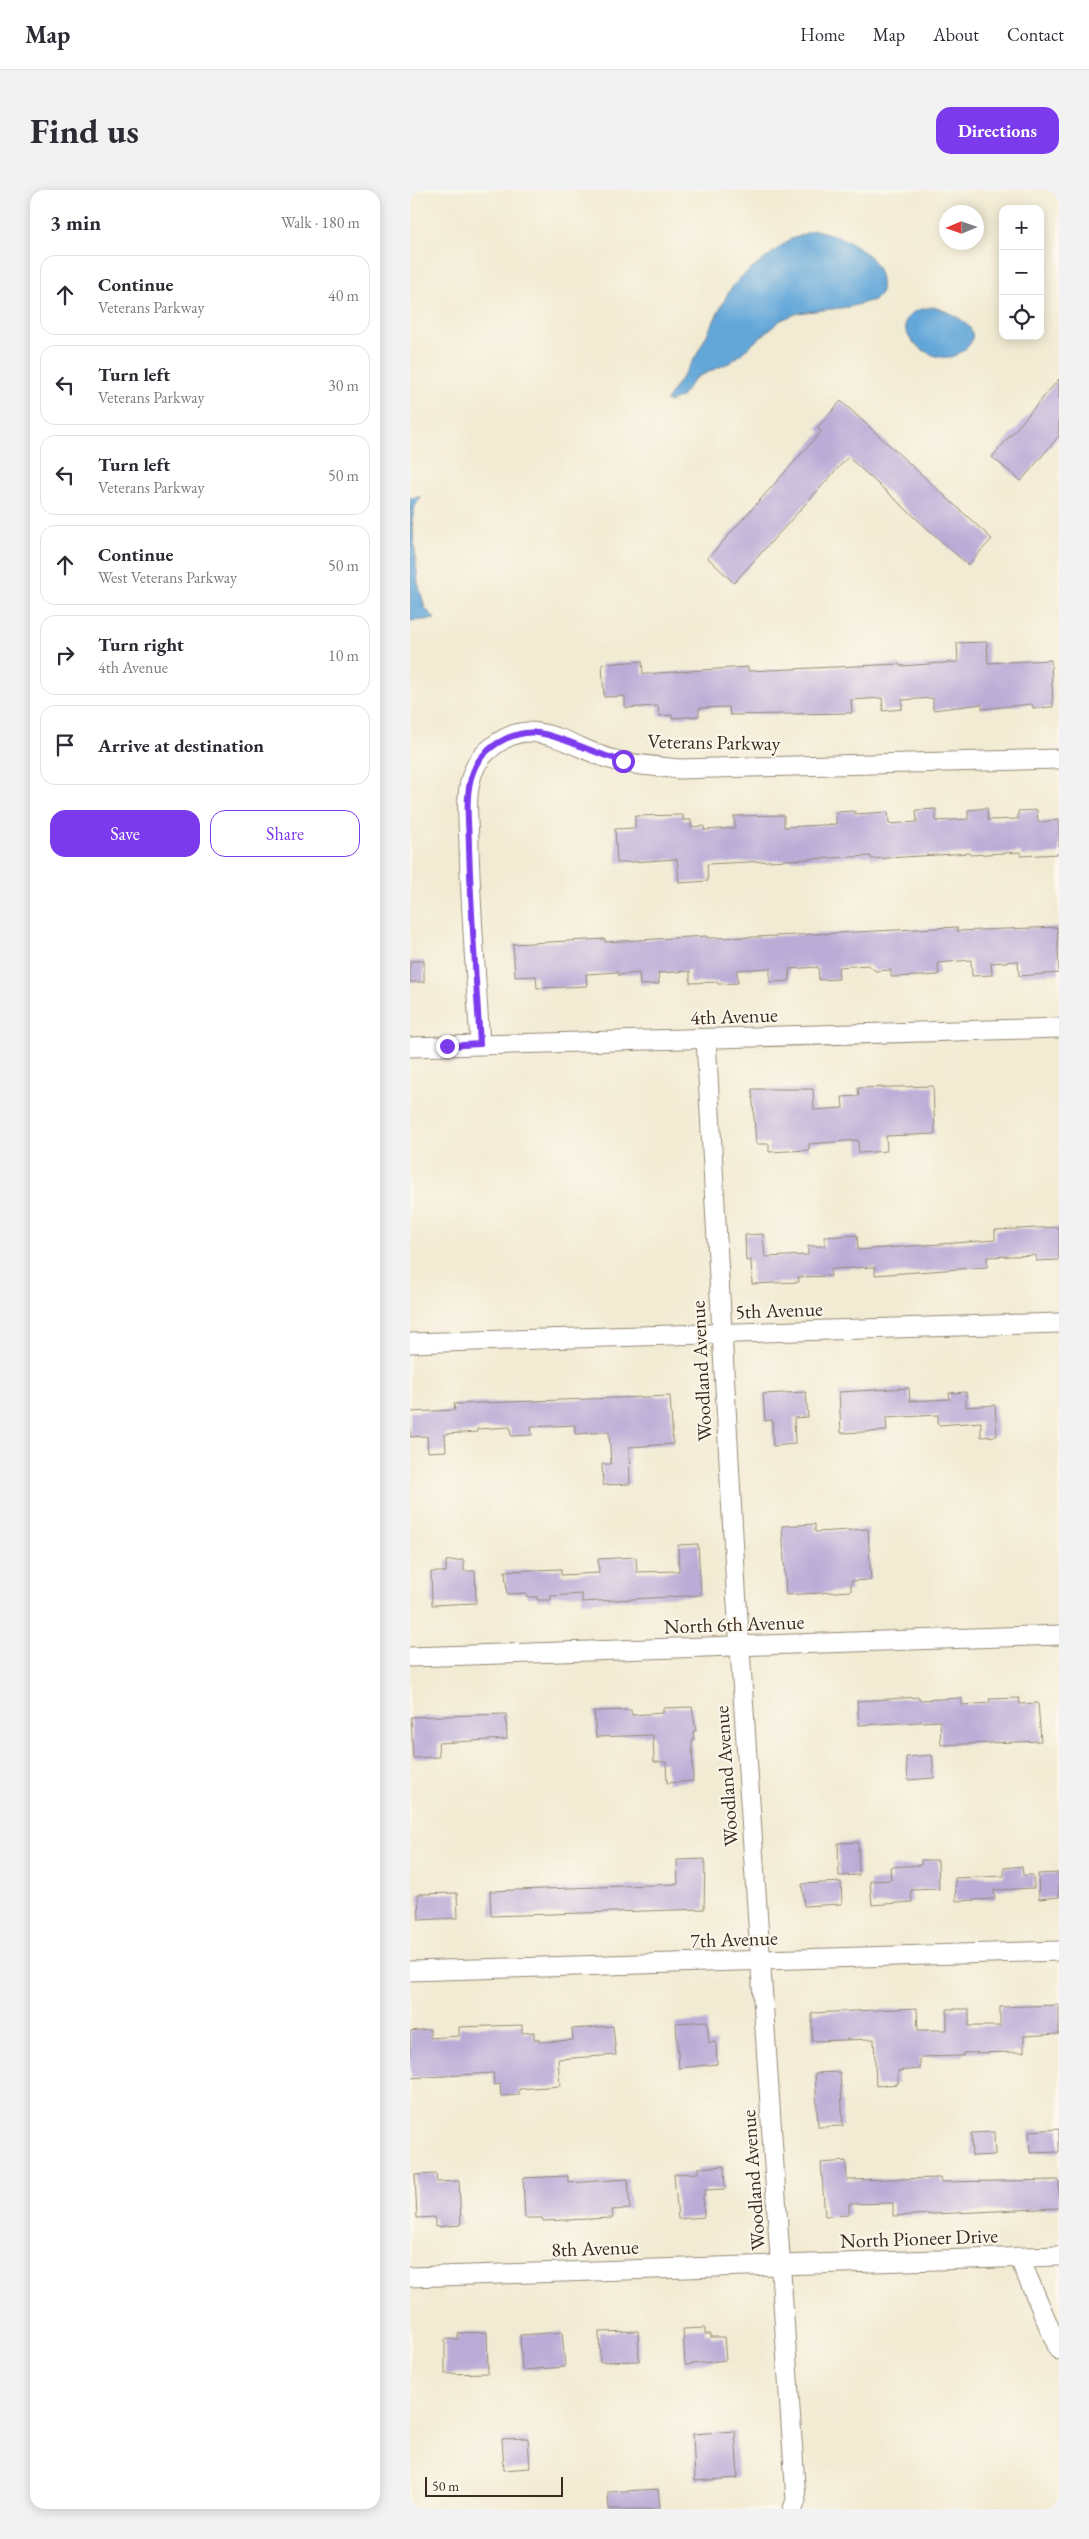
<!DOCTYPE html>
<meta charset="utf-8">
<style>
body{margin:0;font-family:"EB Garamond",serif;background:#f2f2f3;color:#2b2b33}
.controls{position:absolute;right:15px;top:15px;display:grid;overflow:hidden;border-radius:10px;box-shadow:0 2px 12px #0003}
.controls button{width:45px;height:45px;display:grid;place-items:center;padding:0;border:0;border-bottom:1px solid #e1e1e2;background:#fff;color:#2b2b33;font:25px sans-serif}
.compass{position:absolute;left:529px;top:15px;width:45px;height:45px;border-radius:50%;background:#fff;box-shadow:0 2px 12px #0003;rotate:268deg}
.scale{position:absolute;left:15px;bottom:12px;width:138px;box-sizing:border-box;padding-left:5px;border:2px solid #3b2a1e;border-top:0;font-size:14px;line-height:18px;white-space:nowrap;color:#3b2a1e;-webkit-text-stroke:4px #fbf7ec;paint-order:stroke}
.stop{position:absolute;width:15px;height:15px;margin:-11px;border:4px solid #7c3aed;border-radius:50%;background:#fff}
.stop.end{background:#7c3aed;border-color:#fff;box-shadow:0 1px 5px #0008}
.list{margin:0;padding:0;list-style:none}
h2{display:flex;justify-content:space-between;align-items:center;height:65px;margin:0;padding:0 20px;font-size:21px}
h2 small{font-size:16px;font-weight:400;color:#7c7c81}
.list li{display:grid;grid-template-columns:32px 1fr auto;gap:15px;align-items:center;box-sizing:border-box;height:80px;margin:0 10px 10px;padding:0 10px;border:1px solid #e1e1e2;border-radius:15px}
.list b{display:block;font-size:19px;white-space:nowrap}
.list p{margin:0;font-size:16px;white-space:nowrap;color:#7c7c81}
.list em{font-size:16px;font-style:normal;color:#7c7c81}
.actions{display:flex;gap:10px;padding:15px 20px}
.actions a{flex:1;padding:11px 0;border:1px solid #7c3aed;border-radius:15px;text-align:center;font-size:18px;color:#7c3aed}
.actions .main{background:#7c3aed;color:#fff}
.icon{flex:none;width:28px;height:28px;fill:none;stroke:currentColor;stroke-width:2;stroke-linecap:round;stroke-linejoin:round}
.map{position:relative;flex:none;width:649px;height:2319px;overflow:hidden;border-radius:15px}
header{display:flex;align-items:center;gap:30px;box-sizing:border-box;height:70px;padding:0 25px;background:#fff;border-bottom:1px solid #e1e1e2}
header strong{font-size:24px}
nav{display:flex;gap:28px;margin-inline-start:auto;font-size:18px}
.intro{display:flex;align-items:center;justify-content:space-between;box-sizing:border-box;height:120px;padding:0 30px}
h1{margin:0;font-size:35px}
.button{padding:12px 22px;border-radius:15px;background:#7c3aed;color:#fff;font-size:18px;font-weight:700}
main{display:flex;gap:30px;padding:0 30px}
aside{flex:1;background:#fff;border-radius:15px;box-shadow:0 2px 12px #0003}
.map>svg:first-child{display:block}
.water{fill:#64a7d9;stroke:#50687c}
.building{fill:#baacd7}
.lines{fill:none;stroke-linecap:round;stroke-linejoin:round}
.minor-casing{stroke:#968a78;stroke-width:21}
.minor{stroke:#fff;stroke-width:19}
.route{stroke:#7c3aed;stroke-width:6}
.labels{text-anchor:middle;stroke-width:4;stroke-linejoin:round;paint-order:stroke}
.street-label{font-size:20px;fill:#3b2a1e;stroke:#fbf7ec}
</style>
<header>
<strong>Map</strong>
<nav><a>Home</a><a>Map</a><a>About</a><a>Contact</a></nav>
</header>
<div class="intro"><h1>Find us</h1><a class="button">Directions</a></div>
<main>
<aside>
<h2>3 min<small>Walk · 180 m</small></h2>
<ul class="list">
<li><svg class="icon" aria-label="ahead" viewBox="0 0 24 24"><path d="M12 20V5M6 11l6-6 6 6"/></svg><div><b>Continue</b><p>Veterans Parkway</p></div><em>40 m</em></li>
<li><svg class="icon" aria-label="left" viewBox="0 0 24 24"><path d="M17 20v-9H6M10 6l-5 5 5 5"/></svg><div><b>Turn left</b><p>Veterans Parkway</p></div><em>30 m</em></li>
<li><svg class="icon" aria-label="left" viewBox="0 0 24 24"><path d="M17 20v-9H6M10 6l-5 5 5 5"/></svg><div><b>Turn left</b><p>Veterans Parkway</p></div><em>50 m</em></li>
<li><svg class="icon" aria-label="ahead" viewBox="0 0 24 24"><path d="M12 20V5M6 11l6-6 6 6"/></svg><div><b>Continue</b><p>West Veterans Parkway</p></div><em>50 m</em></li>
<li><svg class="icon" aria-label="right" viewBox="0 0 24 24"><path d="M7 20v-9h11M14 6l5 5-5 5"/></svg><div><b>Turn right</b><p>4th Avenue</p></div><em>10 m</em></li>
<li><svg class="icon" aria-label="arrive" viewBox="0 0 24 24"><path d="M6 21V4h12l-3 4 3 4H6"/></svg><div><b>Arrive at destination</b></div></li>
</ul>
<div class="actions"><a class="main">Save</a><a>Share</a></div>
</aside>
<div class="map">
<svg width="649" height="2319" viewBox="0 0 649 2319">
<rect width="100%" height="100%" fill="#fbf7ec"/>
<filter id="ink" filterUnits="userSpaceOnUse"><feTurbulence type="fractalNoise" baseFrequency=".02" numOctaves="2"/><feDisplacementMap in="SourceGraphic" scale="10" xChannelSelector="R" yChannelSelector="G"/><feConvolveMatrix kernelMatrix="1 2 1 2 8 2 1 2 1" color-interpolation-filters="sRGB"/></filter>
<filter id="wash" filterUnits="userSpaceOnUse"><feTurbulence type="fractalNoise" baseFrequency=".0096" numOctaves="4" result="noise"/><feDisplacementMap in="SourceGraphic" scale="20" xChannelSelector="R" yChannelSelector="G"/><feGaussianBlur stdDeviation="1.12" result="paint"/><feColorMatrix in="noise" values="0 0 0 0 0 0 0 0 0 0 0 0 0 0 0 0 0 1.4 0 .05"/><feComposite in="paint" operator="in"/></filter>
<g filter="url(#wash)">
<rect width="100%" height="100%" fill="#f2ebd3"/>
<g class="water">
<path d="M404,40c30,5 76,27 66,65l-6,5 -25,7 -51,6 -17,7 -50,42 -36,16 -14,19 -11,5 -4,-1 30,-45 32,-63 11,-14 50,-39z"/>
<path d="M523,117c23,6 62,27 23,48 -24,12 -70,-26 -42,-43 5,-3 13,-4 19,-5z"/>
<path d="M11,307l-6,9 -3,14 6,63 7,25 10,11 -25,2v-123z"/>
</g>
<g id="blocks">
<g class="building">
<path d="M649,189v57l-38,45 -29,-24z"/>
<path d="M431,211l151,138 -24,26 -120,-108 -114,126 -26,-25 113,-126 -4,-4z"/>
<path d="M577,452l1,21 63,-3 2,47 -20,1 -1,-4 -50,5v-5l-49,6v-12l-31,2v9l-19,2 -1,-13 -31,2 1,13 -122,2 -1,-8 -30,1v8l-27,2v-3l-13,1 -1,-10 -33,2v-12l-21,1 -2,-33 40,-3 1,13 105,-7v4l151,-7 1,2 58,-4 -1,-19z"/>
<path d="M577,618l1,12 30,-1v-8l19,-1 1,12 21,-2v34l-38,2v-4l-51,3v-2l-99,6v-3l-164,8 1,17 -29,2 -2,-24 -60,4 -2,-34 20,-1v-12l48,-1v5h8v7l13,-1v4l31,-2 -1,-12 50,-1v12l22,-1 30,-2v-12l19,-1v3l33,-2 1,12 28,-2 -1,-12 20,-1v12l32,-2v-9z"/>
<path d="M547,737v4l100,-4 2,46 -40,3 -1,-15 -27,2 1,12 -20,1 -1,-16 -33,3 1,12 -19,1 -29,1v-7l-16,1 -6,-6 -31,2 1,12 -20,1 -1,-13 -29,2 1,12 -20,1v-14l-33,2 1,13 -20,1v-2l-28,1v-12l-32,2 1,11 -19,1 -1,-12 -21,2v-3l-32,2 1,12 -20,1 -30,1 -1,-12 -21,1 -2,-33 92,-5v3l102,-6v2l49,-1z"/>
<rect x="0" y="771" width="14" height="21"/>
<path d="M523,896l2,48 -49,2 1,15 -28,2 -1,-13 -49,4v6l-40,2v-8h-13l-4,-55h61l1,21 29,-2 -1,-11 17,-1 -1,-8z"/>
<path d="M649,1037v33l-23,1v-6l-49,2v10l-112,8v-8l-45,2 1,7 -33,1 1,5 -47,2 -1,-24 -5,1 -1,-26 18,-1 2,23 43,-2v-9h17l-1,-9 33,-2 1,15 137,-10v-10z"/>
<path d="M499,1198l1,13 40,-2 -1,-6 17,-1v15l29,-2 2,31 -16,1v-15l-43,3v-10l-52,3 1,13 -46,2 -2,-41z"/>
<path d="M396,1202l2,25 -14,1 1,26 -22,2 -1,-26 -7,1 -2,-27z"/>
<path d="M260,1206l3,48 -44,3 1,37 -27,1 -1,-21h9l-2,-32 -34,2v-9l-44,2 1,8 -21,1 -1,-9 -33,2v3l-32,2 1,17 -18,1 -1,-16 -17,1v-25l45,-2 -1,-6z"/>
<path d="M405,1334v8l53,-3 3,51 -20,1v10l-65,4 -4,-69z"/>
<path d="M288,1354l3,51 -119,7v-8l-31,2v4h-14v-3h-10l-1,-4 -19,1 -2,-23 56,-2v6l38,-2 -1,-14 38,-2 1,15 42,-1 -1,-26z"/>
<path d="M54,1370v11h11l1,32 -44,2 -1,-33h15v-11z"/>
<path d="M509,1507v3l43,-2v7l28,-2 -1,-4 30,-1 1,6 18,-1 3,38 -100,4 -1,-24 -81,4 -2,-24z"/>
<path d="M282,1517l4,24h-3l1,9h-2l1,41 -26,2 -1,-21h-12l-1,-27 -57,2 -2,-26 37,-1 1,5 31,-2v-5z"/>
<path d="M96,1524l1,25 -69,4 1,14 -26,1 -2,-41z"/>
<path d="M522,1565l2,23 -26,2 -2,-23z"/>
<path d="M448,1652l1,33 -20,1 -1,-33z"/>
<path d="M295,1669l-1,50 -213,7 -1,-25 188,-7 -1,-24z"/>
<path d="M511,1670h17l1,29 -28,1 1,12 -40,3 -2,-24 21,-1 -1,-13 31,-2z"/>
<path d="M612,1676l1,9h10l1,13 -40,2 1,9 -39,2 -1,-23 49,-2v-8z"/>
<path d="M649,1683v24l-20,2 -1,-25z"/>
<path d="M431,1692l1,22 -38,2 -2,-22z"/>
<path d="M47,1703l1,25 -39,2 -1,-26z"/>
<path d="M649,1815v29l-35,2v16l-61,1v3l-43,1v12l-22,2v13l-22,2 -2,-47 -62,2v-28l105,-5 1,22h29v-21h22v17h31v-19z"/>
<path d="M297,1831l2,22 7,-1 1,22 -38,4 -3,-45z"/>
<path d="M112,1835v8l12,-1v7h5v3l34,-2 -1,-11 41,-3 3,29 -58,4 2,27 -41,3v6l-18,1 -1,-12 -6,1 -1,-12 -83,5v-47l20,-2v9l29,-2v-9z"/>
<path d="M430,1882l3,54 -25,1 -3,-54z"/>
<path d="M649,1939v23l-29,1 -1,-22z"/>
<path d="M584,1942l1,23 -23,1 -1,-23z"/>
<path d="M436,1971l1,19 93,-2 1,4 118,-2v28l-166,8v-13l-44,1v11l-24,1 -4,-53z"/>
<path d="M314,1976l1,23 -20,1v5h-2l1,22 -26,2 -4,-45 24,-1v-5z"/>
<path d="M26,1984l1,8 22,-1 2,44 -26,2v-10l-18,1 -2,-43z"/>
<path d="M158,1986v7l60,-4 2,30 -18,1 1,8 -70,3 -1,-3h-17l-2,-40z"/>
<path d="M295,2138v6h6v3h13l2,23 -41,5 -2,-36z"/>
<path d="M228,2141l1,30 -39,1 -1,-30z"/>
<path d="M77,2142l1,41 -43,1v-35h13v-6z"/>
<path d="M152,2142l3,35 -43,3 -2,-35z"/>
<path d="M325,2241l3,47 -43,3 -2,-47z"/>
<path d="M118,2248l2,30 -26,2 -2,-31z"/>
<path d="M248,2299l2,20h-51l-1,-17z"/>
</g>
</g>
</g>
<g filter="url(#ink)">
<use href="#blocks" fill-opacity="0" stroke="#968a78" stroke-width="1"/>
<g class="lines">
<defs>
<g id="minor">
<path d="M296,849l30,550 60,911 -3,9"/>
<path d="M70,854c-4,-65 -9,-131 -11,-196 0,-24 -5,-53 4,-76 7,-20 34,-40 55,-40 28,1 51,16 76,25 23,8 50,9 75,12l380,-10"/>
<path d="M0,857l649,-19"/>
<path d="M0,1153l649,-20"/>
<path d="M0,1467l649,-22"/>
<path d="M0,1781l649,-20"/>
<path d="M609,2067l40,93"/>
<path d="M0,2087l649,-21"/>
</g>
</defs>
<use href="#minor" class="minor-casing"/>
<use href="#minor" class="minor"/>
</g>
</g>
<g class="lines" filter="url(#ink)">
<path class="route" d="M37,856l33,-2c-4,-65 -9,-131 -11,-197 0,-23 -5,-52 4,-75 7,-21 31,-36 52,-39 26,-4 70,22 98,28"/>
</g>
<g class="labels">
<g class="street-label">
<text transform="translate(304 552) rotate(1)" y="7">Veterans Parkway</text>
<text transform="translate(324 826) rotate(-2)" y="7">4th Avenue</text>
<text transform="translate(369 1120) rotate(-2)" y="7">5th Avenue</text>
<text transform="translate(291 1181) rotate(-93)" y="7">Woodland Avenue</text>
<text transform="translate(324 1434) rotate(-2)" y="7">North 6th Avenue</text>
<text transform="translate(316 1586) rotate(-94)" y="7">Woodland Avenue</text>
<text transform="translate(324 1749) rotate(-2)" y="7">7th Avenue</text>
<text transform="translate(343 1990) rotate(-94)" y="7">Woodland Avenue</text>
<text transform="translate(509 2048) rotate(-2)" y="7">North Pioneer Drive</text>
<text transform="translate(185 2058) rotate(-2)" y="7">8th Avenue</text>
</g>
</g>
</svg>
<div class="controls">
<button>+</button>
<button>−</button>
<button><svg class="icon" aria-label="locate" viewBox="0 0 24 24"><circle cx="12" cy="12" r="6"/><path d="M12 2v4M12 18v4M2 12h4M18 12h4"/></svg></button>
</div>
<svg class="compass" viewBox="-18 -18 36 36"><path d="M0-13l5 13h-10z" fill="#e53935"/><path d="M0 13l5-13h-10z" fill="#7c7c81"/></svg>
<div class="scale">50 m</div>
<div class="stop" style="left:213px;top:571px"></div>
<div class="stop end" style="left:37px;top:856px"></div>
</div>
</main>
